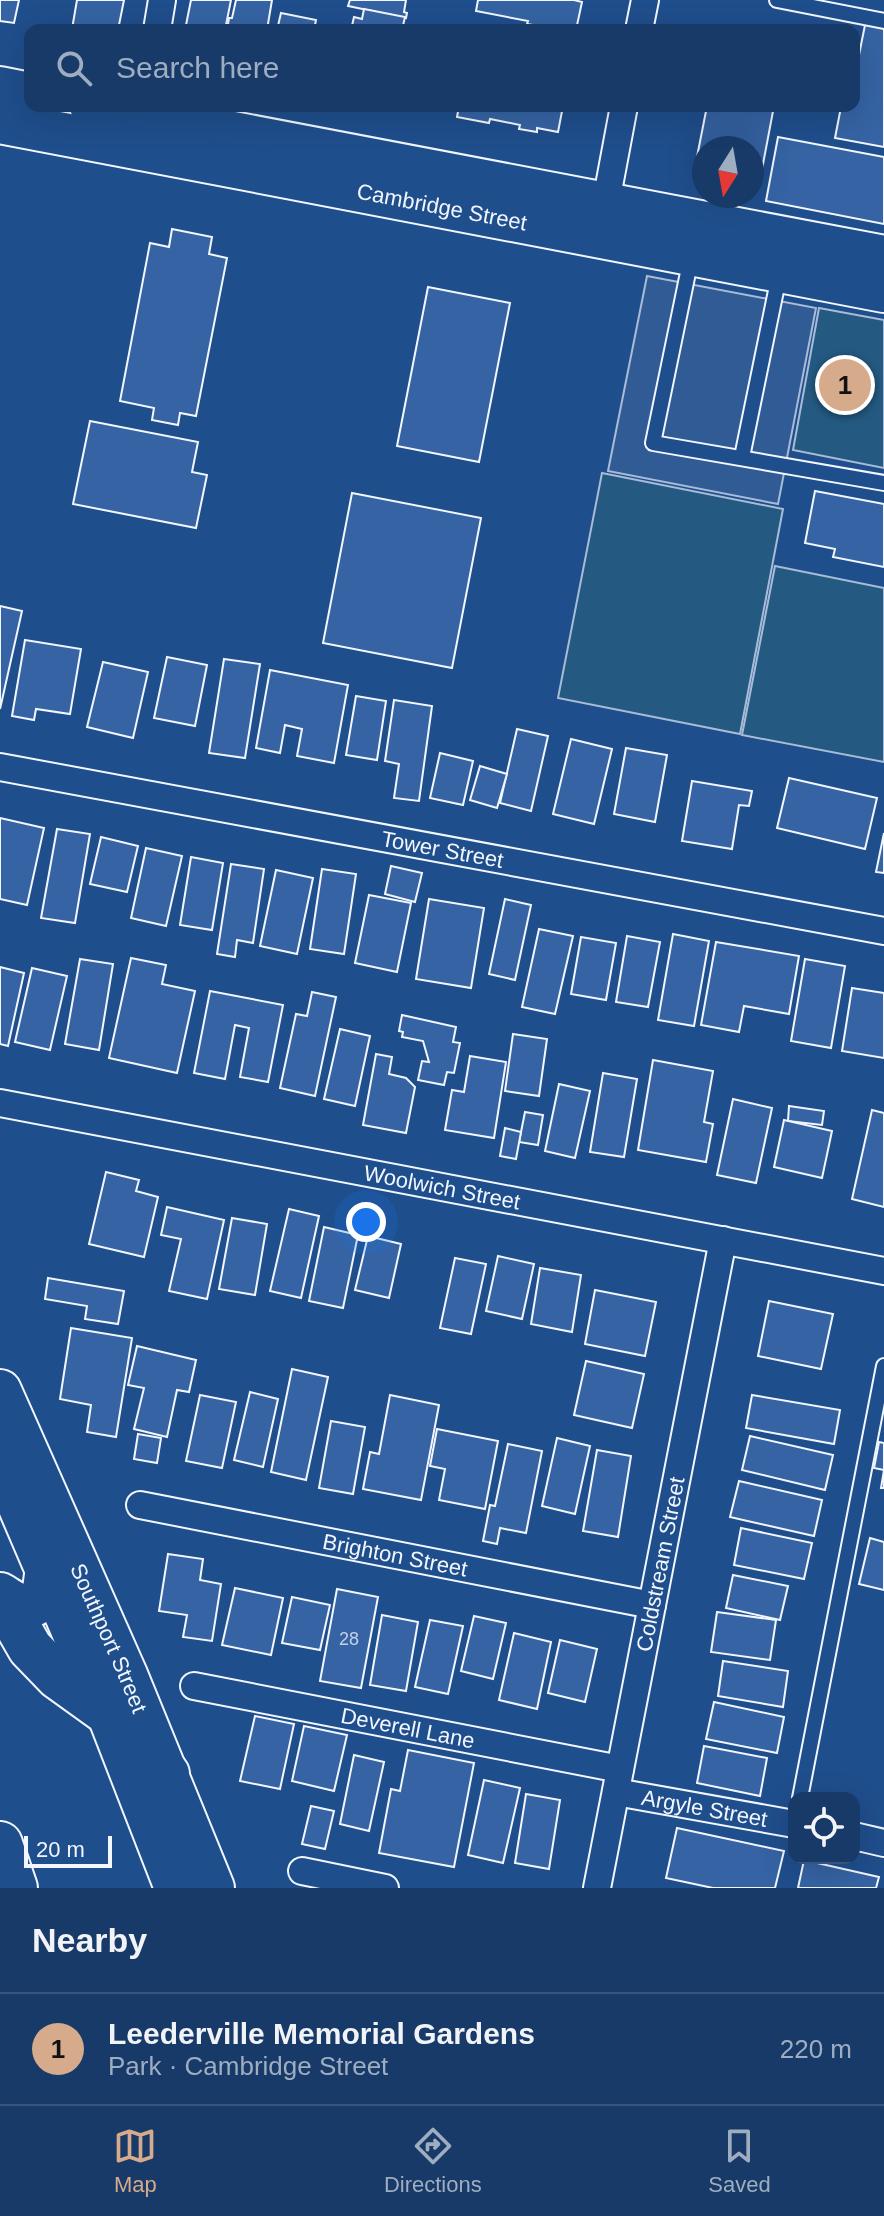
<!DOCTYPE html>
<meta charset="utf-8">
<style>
body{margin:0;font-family:Arial,sans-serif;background:#20416f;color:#f1f3f6}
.controls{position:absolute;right:24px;bottom:24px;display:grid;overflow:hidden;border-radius:16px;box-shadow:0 8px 32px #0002}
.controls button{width:72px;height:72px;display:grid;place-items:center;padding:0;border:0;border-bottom:2px solid #36547d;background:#173a69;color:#f1f3f6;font:40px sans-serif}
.compass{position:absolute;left:692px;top:136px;width:72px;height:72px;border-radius:50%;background:#173a69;box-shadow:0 8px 32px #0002;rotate:191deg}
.scale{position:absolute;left:24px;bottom:20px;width:88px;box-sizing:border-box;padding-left:8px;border:4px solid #f2f6ff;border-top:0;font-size:22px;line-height:28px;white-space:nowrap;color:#f2f6ff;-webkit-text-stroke:6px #1f4e8c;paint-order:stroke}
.you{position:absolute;left:366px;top:1222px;width:28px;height:28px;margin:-20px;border:6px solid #fff;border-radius:50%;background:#1a73e8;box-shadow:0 0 0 12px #1a73e833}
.badge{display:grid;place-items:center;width:52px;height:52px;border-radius:50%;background:#d6ab8b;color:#111;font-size:26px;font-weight:700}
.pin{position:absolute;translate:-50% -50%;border:4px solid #fff;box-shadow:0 2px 8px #0006}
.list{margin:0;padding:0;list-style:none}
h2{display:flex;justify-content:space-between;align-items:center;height:104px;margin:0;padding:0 32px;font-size:34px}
h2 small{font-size:26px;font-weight:400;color:#9eadc0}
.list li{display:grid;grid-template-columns:52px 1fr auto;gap:24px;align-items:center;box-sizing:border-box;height:112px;padding:0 32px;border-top:2px solid #36547d}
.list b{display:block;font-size:30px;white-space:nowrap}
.list p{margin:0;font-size:26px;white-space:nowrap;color:#9eadc0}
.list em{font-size:26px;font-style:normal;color:#9eadc0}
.icon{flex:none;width:44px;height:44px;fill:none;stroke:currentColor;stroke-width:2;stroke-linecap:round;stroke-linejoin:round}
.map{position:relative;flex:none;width:884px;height:1888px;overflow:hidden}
.search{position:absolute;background:#173a69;box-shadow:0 8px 32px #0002;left:24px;right:24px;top:24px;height:88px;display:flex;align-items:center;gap:20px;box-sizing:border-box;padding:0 28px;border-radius:16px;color:#9eadc0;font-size:30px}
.sheet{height:216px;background:#173a69}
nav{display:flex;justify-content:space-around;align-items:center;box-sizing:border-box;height:112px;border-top:2px solid #36547d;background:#173a69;font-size:22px;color:#9eadc0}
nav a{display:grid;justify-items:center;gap:4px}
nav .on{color:#d6ab8b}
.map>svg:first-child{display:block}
.green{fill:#245a82;stroke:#a8bbd7;stroke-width:2}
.parking{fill:#305b95;stroke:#a8bbd7;stroke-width:2}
.building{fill:#3563a3;stroke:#f2f6ff;stroke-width:2}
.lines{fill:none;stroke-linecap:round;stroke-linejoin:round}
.service-casing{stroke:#f2f6ff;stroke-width:18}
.minor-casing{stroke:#f2f6ff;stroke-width:30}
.primary-casing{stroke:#f2f6ff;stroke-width:46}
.motorway-casing{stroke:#f2f6ff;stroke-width:48}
.service{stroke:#1f4e8c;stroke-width:14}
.minor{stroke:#1f4e8c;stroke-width:26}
.primary{stroke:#1f4e8c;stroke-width:42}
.motorway{stroke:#1f4e8c;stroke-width:44}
.labels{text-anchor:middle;stroke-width:6;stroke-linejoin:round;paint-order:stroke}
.number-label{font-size:18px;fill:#c3d1e8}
.street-label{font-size:22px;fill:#f2f6ff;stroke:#1f4e8c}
</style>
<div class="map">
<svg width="884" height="1888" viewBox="0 0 884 1888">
<rect width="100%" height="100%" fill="#1f4e8c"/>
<g class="green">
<path d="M819,308l65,12v148l-91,-18z"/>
<path d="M602,473l181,36 -43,225 -182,-36z"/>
<path d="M775,566l109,22v174l-142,-27z"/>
</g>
<path class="parking" d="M647,276l169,32 -38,196 -170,-33z"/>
<g class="building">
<path d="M0,0h19l-5,23 -14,-2z"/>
<path d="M77,0h47l-6,30 -46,-1z"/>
<path d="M191,0h40l-6,30h-40z"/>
<path d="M236,0h36l-5,30h-40l2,-12h3z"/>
<path d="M350,0h56l-2,12 3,1 -1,5 -58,-12z"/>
<path d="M478,0h96l8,2 -6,28 -19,-4 -1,3 -29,-5 1,-3 -52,-10z"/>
<path d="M364,9l41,8 -3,13h-51l3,-13 8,2z"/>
<path d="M281,13l35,7 -2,10h-37z"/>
<path d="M866,20l18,3v124l-49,-9 6,-31 -4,-1h17v-36h2z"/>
<path d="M459,106h104l-5,26 -21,-4v4l-18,-3 1,-4 -30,-6 -1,4 -32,-6z"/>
<path d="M707,106h67l-14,74 -8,-2v-30h-48v21l-9,-2z"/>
<path d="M778,137l106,20v67l-118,-23z"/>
<path d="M172,229l40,8 -3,17 18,4 -31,158 -16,-3 -2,12 -26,-5 2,-12 -34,-7 30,-158 19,4z"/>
<path d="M428,287l82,16 -31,159 -82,-16z"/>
<path d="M90,421l108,21 -6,30 15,3 -11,53 -123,-24z"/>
<path d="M815,491l69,13v63l-51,-10 2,-8 -30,-6z"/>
<path d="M352,493l129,25 -29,150 -129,-25z"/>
<path d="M0,606l22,5 -22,98z"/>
<path d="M25,640l56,9 -11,65 -34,-5 -2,11 -22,-4z"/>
<path d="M167,657l40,8 -12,61 -41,-8z"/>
<path d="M224,659l36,5 -15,94 -36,-5z"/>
<path d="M103,662l45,10 -15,66 -46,-11z"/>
<path d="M270,670l78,15 -14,78 -37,-7 5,-27 -17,-4 -5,28 -24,-5z"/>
<path d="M356,696l30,5 -9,59 -31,-5z"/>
<path d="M394,700l38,6 -13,95 -25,-3 5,-34 -14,-3z"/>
<path d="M517,729l31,7 -17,75 -31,-8z"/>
<path d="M571,739l41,10 -18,75 -41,-10z"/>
<path d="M626,748l41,7 -12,67 -41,-8z"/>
<path d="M440,753l33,8 -10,44 -33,-7z"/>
<path d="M480,766l27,8 -10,34 -27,-8z"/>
<path d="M789,778l88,20 -12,51 -88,-21z"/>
<path d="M692,781l60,10 -3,15 -10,-1 -7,44 -50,-8z"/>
<path d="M0,818l44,10 -17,77 -27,-6z"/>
<path d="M57,829l33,5 -15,89 -34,-5z"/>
<path d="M884,833v40l-8,-1z"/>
<path d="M101,837l37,9 -11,46 -37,-8z"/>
<path d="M146,848l36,8 -16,70 -35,-8z"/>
<path d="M191,857l32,6 -11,67 -32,-5z"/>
<path d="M231,864l33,5 -11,74 -16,-3 -2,17 -18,-3z"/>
<path d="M391,866l31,7 -7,29 -30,-8z"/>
<path d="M322,869l34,5 -12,80 -34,-5z"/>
<path d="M276,870l37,8 -16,76 -37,-8z"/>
<path d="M369,895l42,8 -14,69 -42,-9z"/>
<path d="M429,899l55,9 -13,80 -55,-9z"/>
<path d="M505,899l26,6 -16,75 -26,-6z"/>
<path d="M539,929l34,7 -18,78 -33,-7z"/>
<path d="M673,934l36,7 -15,85 -36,-6z"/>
<path d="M627,936l33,6 -12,65 -32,-5z"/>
<path d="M581,937l35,6 -10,57 -35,-6z"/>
<path d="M716,942l83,14 -10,58 -45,-8 -5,26 -38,-7z"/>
<path d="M131,958l35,7 -4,19 33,7 -18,82 -68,-15z"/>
<path d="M80,959l33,5 -14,86 -34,-6z"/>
<path d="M805,959l40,7 -14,82 -40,-7z"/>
<path d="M0,967l24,6 -16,73 -8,-2z"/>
<path d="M32,968l35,8 -17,74 -35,-8z"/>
<path d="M852,988l32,5v65l-42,-7z"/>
<path d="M210,991l73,14 -15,77 -28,-5 9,-49 -14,-3 -10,54 -31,-6z"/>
<path d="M312,992l24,5 -21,99 -35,-8 16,-74 11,2z"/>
<path d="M402,1015l54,12 -3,15 7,1 -6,30 -7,-1 -3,13 -26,-5 4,-19 7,1 -6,-21 -21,-4 1,-5 -4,-1z"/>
<path d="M340,1029l30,7 -15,70 -31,-7z"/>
<path d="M513,1034l34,5 -8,57 -34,-5z"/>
<path d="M376,1054l16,3 -3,17 17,4 9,9 -9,46 -43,-8z"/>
<path d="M470,1056l36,6 -12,76 -49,-8 7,-40 12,2z"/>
<path d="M653,1060l60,11 -9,51 9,2 -7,38 -68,-12z"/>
<path d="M603,1073l34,6 -13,78 -34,-5z"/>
<path d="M559,1084l31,7 -15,67 -30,-7z"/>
<path d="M733,1099l39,9 -16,75 -39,-8z"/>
<path d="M789,1106l35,5 -2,14 -34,-4z"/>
<path d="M872,1110l12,3v94l-32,-8z"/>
<path d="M525,1112l18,3 -5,30 -19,-3z"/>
<path d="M784,1120l48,11 -10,47 -48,-11z"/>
<path d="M505,1128l16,4 -5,27 -16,-3z"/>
<path d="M106,1172l33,8 -3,11 22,6 -14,60 -55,-13z"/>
<path d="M167,1207l57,13 -17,79 -38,-8 12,-52 -20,-4z"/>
<path d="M289,1209l30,7 -18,82 -31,-7z"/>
<path d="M232,1218l35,6 -12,71 -36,-6z"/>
<path d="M324,1227l34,8 -15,73 -34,-7z"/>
<path d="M368,1236l33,8 -12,54 -34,-8z"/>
<path d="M498,1256l36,8 -12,55 -36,-8z"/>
<path d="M455,1258l31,6 -15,70 -31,-6z"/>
<path d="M540,1268l41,7 -9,57 -41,-8z"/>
<path d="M48,1278l76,13 -6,33 -33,-5 2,-13 -42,-7z"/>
<path d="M595,1290l61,12 -11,54 -60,-12z"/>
<path d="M769,1301l64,13 -12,55 -63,-13z"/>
<path d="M71,1328l61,10 -16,99 -29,-5 4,-27 -31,-6z"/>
<path d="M137,1346l59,14 -7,32 -12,-2 -10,47 -33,-8 10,-41 -16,-3z"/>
<path d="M586,1361l58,13 -12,54 -58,-13z"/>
<path d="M292,1369l36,8 -22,103 -35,-8z"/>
<path d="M250,1392l28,7 -15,68 -29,-7z"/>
<path d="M200,1395l36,7 -14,66 -36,-7z"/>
<path d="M390,1395l49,10 -18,95 -58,-11 7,-37 9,2z"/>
<path d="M752,1395l88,15 -6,34 -88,-16z"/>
<path d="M331,1421l34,6 -12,67 -34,-6z"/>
<path d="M437,1429l61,12 -13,68 -46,-9 6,-31 -15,-3z"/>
<path d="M138,1434l23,4 -4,25 -23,-4z"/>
<path d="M750,1436l83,19 -8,35 -83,-20z"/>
<path d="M557,1438l33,8 -15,68 -33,-8z"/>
<path d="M879,1442l5,1v45h-3l3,-18 -10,-2z"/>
<path d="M508,1444l34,7 -16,82 -26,-5 -3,16 -14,-3 7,-36 5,1z"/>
<path d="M597,1450l34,6 -13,81 -35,-6z"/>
<path d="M739,1481l83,19 -8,36 -84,-19z"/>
<path d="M741,1528l71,15 -8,36 -70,-14z"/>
<path d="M870,1538l14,4v48l-25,-6z"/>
<path d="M168,1554l35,5 -3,21 21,4 -9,57 -29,-4 4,-22 -28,-4z"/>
<path d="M733,1575l55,11 -8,34 -54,-12z"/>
<path d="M235,1588l48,10 -12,57 -49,-10z"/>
<path d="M337,1589l41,8 -17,91 -41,-7z"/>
<path d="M292,1597l38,8 -10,45 -38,-7z"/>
<path d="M717,1612l59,8 -6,40 -59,-8z"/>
<path d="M382,1615l36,7 -12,69 -36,-6z"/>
<path d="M474,1616l32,7 -13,56 -32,-8z"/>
<path d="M430,1620l33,6 -15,68 -33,-7z"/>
<path d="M514,1633l37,9 -14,67 -38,-9z"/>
<path d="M560,1640l37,9 -12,53 -37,-9z"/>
<path d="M723,1661l65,10 -5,36 -65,-11z"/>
<path d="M714,1702l70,15 -7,36 -71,-14z"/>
<path d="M255,1716l39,8 -14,65 -40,-8z"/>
<path d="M304,1726l43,9 -13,56 -42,-10z"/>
<path d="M704,1746l63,12 -7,38 -63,-13z"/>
<path d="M408,1750l66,13 -20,104 -75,-14 12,-64 9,2z"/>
<path d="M354,1755l30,7 -15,69 -29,-7z"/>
<path d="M484,1780l36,8 -17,75 -35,-8z"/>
<path d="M526,1794l34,6 -11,69 -34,-6z"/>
<path d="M311,1806l23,5 -9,38 -23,-5z"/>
<path d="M677,1828l107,23 -9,37h-62l-47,-10z"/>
<path d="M804,1860l75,17 -3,11h-78z"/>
</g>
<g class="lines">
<defs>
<g id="service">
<path d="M777,0l107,21"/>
<path d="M691,258l-38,185 231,40"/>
<path d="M742,457l37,-181"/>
<path d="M800,1798l84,-432"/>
</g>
<g id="minor">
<path d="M157,30l5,-30"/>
<path d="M639,30l6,-30"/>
<path d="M603,218l21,-112"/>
<path id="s1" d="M0,767l884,164"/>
<path id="s2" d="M0,1103l884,168"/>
<path id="s3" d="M140,1505l512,100"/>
<path id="s4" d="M194,1686l426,83"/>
<path id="s5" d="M616,1792l178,32"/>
<path d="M854,1836l30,7"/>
<path d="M302,1871l83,17"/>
<path id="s6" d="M597,1888l126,-648"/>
</g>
<g id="primary">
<path d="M0,88l30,6"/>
<path d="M91,106l793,151"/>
<path id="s7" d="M0,122l884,169"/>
<path id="s8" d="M0,1391l126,284 87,213"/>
<path d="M0,1461l108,252 68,175"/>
</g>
<g id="motorway">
<path d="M0,1595c19,12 25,18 44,2l3,-22"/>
<path d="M0,1596l30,52 28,29 50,36 31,27 28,34"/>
<path d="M0,1844l15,44"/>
</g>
</defs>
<use href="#service" class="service-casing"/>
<use href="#minor" class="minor-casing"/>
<use href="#primary" class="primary-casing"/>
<use href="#motorway" class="motorway-casing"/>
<use href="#service" class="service"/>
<use href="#minor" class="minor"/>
<use href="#primary" class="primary"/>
<use href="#motorway" class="motorway"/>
</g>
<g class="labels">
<g class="number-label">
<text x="349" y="1645">28</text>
</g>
<g class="street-label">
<text dy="8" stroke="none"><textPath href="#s7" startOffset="450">Cambridge Street</textPath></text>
<text dy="8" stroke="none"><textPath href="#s1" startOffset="450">Tower Street</textPath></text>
<text dy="8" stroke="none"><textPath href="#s2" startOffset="450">Woolwich Street</textPath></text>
<text dy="8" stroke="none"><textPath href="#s3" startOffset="260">Brighton Street</textPath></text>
<text dy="8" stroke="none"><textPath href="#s6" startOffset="330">Coldstream Street</textPath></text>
<text dy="8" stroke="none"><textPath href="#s8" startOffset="270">Southport Street</textPath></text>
<text dy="8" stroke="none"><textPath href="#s4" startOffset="218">Deverell Lane</textPath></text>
<text dy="8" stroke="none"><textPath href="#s5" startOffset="90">Argyle Street</textPath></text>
</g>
</g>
</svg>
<div class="controls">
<button><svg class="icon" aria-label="locate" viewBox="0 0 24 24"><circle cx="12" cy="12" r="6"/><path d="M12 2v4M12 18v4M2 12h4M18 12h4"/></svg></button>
</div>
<svg class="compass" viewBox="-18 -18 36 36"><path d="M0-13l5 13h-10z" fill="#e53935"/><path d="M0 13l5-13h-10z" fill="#9eadc0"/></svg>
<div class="scale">20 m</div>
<div class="you"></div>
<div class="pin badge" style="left:845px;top:385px">1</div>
<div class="search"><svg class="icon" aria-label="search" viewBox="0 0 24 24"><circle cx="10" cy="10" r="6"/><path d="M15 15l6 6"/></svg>Search here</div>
</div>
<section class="sheet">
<h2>Nearby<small></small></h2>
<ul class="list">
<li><span class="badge">1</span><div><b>Leederville Memorial Gardens</b><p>Park · Cambridge Street</p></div><em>220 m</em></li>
</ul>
</section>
<nav>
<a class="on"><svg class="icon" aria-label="map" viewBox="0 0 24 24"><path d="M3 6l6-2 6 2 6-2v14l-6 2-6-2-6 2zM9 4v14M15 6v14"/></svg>Map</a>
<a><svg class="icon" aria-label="directions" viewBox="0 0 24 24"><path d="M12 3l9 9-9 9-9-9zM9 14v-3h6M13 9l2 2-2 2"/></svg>Directions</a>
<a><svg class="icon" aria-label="saved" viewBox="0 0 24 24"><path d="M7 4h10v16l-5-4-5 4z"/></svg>Saved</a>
</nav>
